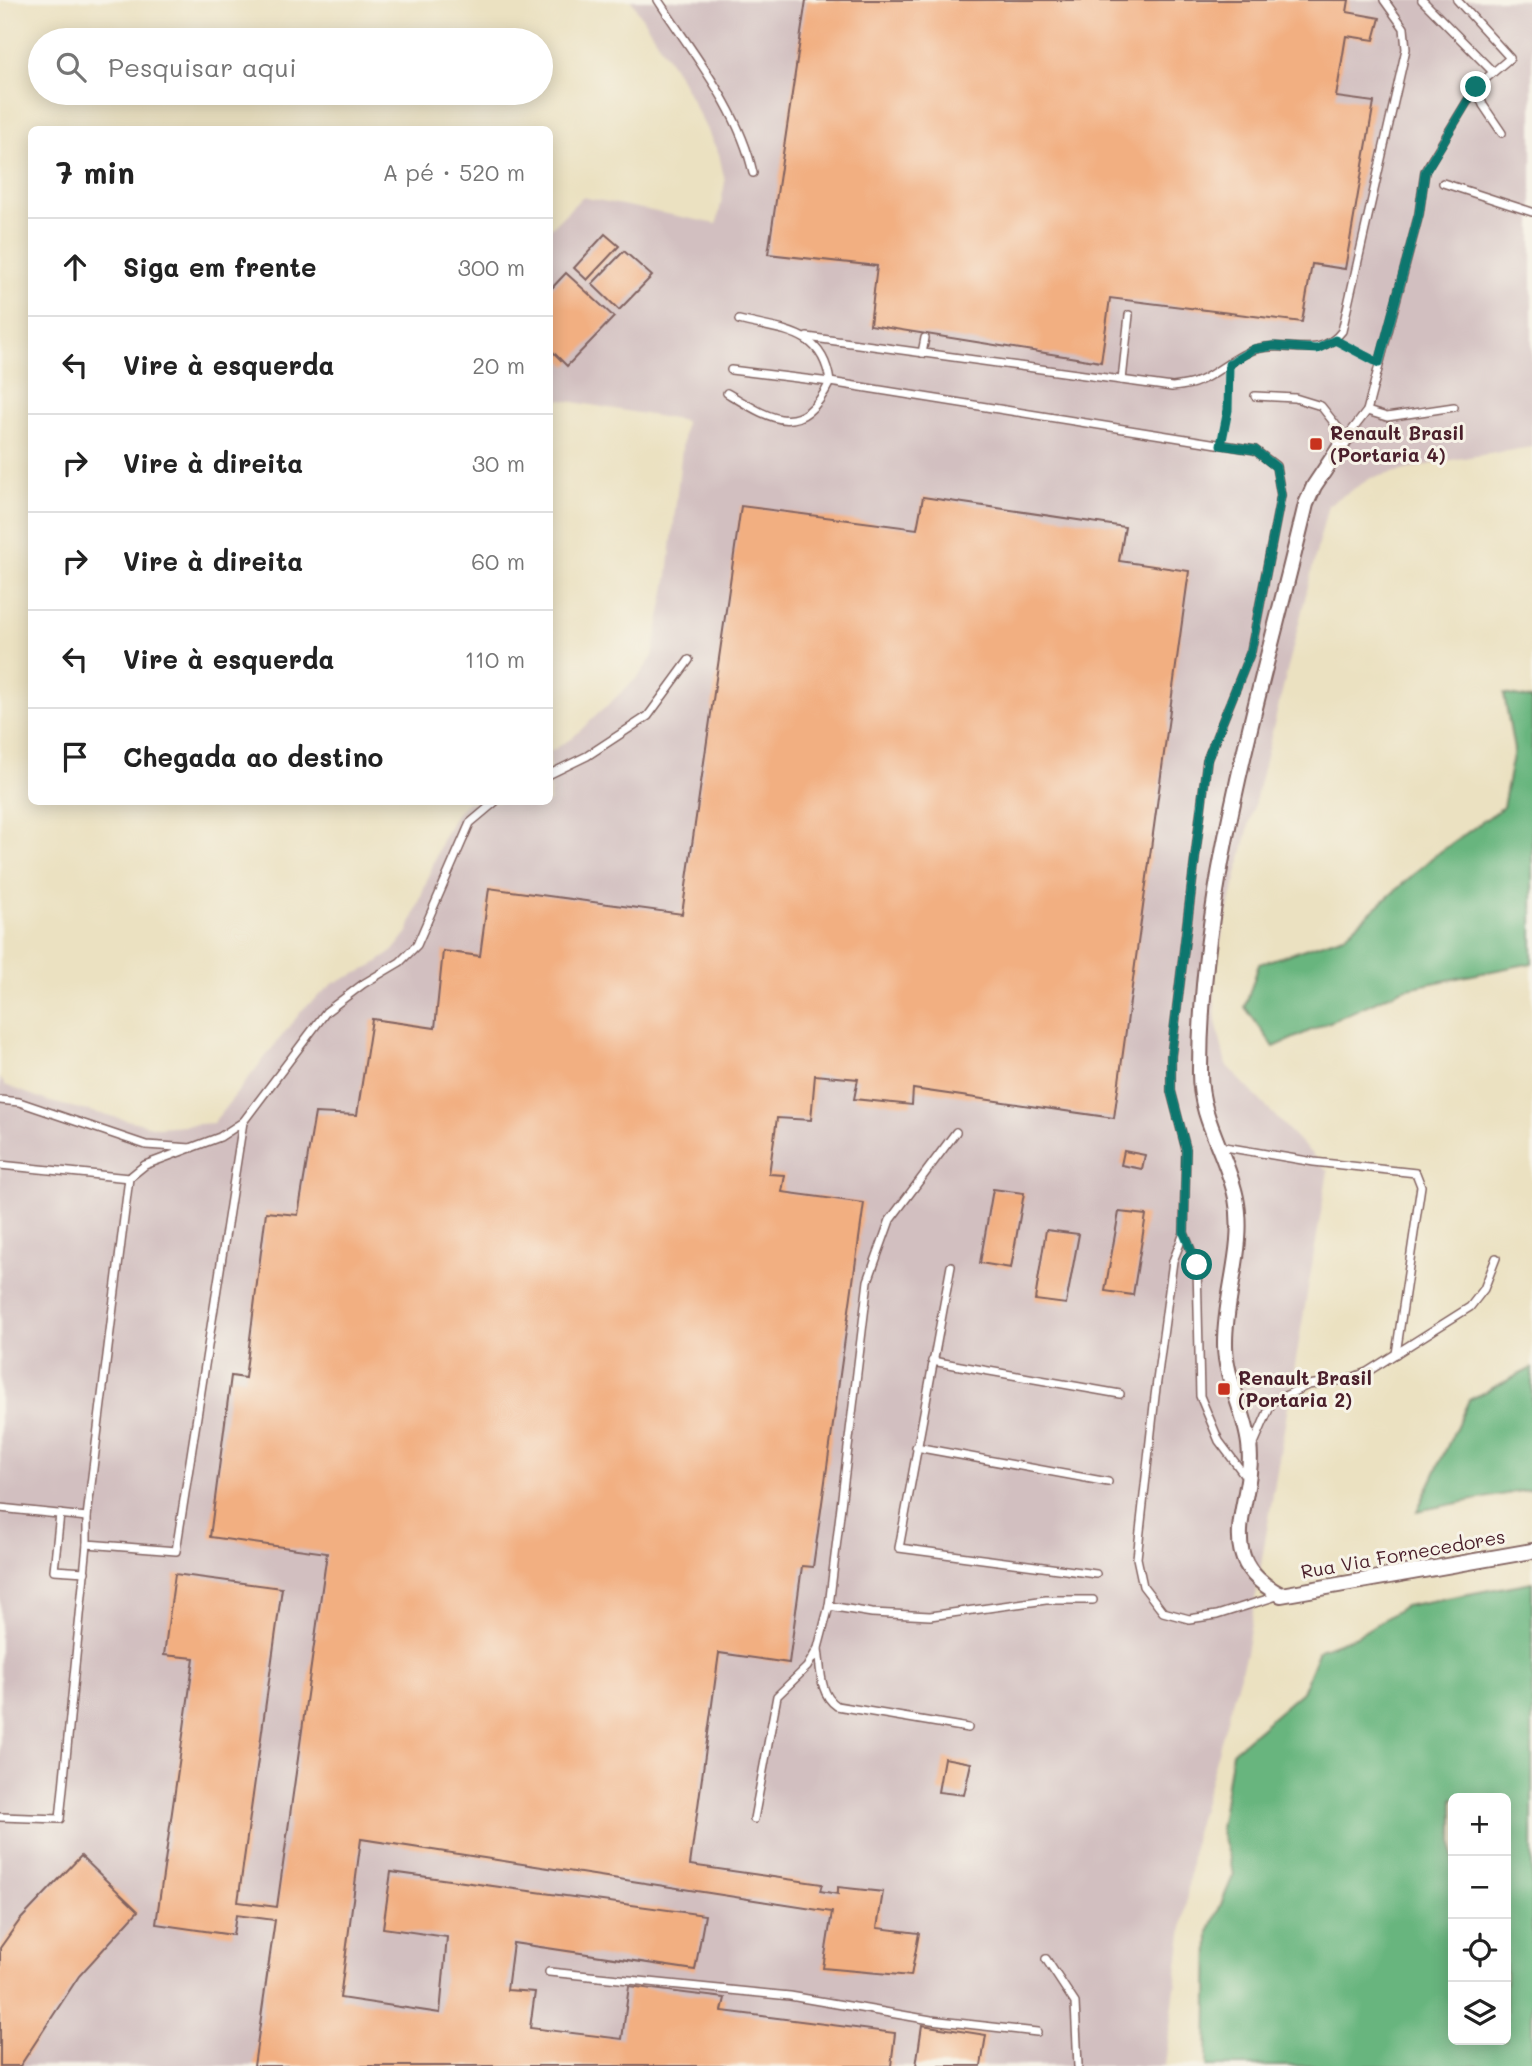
<!DOCTYPE html>
<html lang="pt">
<meta charset="utf-8">
<style>
body{margin:0;font-family:Mali,sans-serif;background:#f2f2f2;color:#222}
.controls{position:absolute;right:21px;bottom:21px;display:grid;overflow:hidden;border-radius:10px;box-shadow:0 4px 18px #0003}
.controls button{width:63px;height:63px;display:grid;place-items:center;padding:0;border:0;border-bottom:2px solid #e0e0e0;background:#fff;color:#222;font:35px sans-serif}
.stop{position:absolute;width:21px;height:21px;margin:-16px;border:5px solid #0f766e;border-radius:50%;background:#fff}
.stop.end{background:#0f766e;border-color:#fff;box-shadow:0 2px 7px #0008}
.list{margin:0;padding:0;list-style:none}
h2{display:flex;justify-content:space-between;align-items:center;height:91px;margin:0;padding:0 28px;font-size:30px}
h2 small{font-size:23px;font-weight:400;color:#767676}
.list li{display:grid;grid-template-columns:46px 1fr auto;gap:21px;align-items:center;box-sizing:border-box;height:98px;padding:0 28px;border-top:2px solid #e0e0e0}
.list b{display:block;font-size:26px;white-space:nowrap}
.list em{font-size:23px;font-style:normal;color:#767676}
.icon{flex:none;width:38px;height:38px;fill:none;stroke:currentColor;stroke-width:2;stroke-linecap:round;stroke-linejoin:round}
.map{position:relative;flex:none;width:1532px;height:2066px;overflow:hidden}
.search{position:absolute;background:#fff;box-shadow:0 4px 18px #0003;left:28px;top:28px;width:525px;height:77px;display:flex;align-items:center;gap:18px;box-sizing:border-box;padding:0 24px;border-radius:38px;color:#767676;font-size:26px}
.panel{position:absolute;background:#fff;box-shadow:0 4px 18px #0003;left:28px;top:126px;width:525px;height:679px;border-radius:10px}
.map>svg:first-child{display:block}
.industrial{fill:#d2bfc0}
.forest{fill:#68b57e;stroke:#596a54;stroke-width:2;fill-rule:evenodd}
.building{fill:#f2af81}
.lines{fill:none;stroke-linecap:round;stroke-linejoin:round}
.service-casing{stroke:#826360;stroke-width:10}
.minor-casing{stroke:#826360;stroke-width:18}
.path{stroke:#826360;stroke-width:3.5;stroke-dasharray:5 5;stroke-linecap:butt}
.service{stroke:#fff;stroke-width:7}
.minor{stroke:#fff;stroke-width:14}
.route{stroke:#0f766e;stroke-width:9}
.poi-dot{fill:#c8321e;stroke:#f7f3e8;stroke-width:2.5}
.labels{text-anchor:middle;stroke-width:6;stroke-linejoin:round;paint-order:stroke}
.poi-label{font-size:19px;font-weight:bold;fill:#4a1f2b;stroke:#f7f3e8;text-anchor:start}
.street-label{font-size:19px;fill:#4a1f2b;stroke:#f7f3e8}
</style>
<div class="map">
<svg width="1532" height="2066" viewBox="0 0 1532 2066">
<rect width="100%" height="100%" fill="#f7f3e8"/>
<filter id="ink" filterUnits="userSpaceOnUse"><feTurbulence type="fractalNoise" baseFrequency=".0143" numOctaves="2"/><feDisplacementMap in="SourceGraphic" scale="14" xChannelSelector="R" yChannelSelector="G"/><feConvolveMatrix kernelMatrix="1 2 1 2 8 2 1 2 1" color-interpolation-filters="sRGB"/></filter>
<filter id="wash" filterUnits="userSpaceOnUse"><feTurbulence type="fractalNoise" baseFrequency=".00686" numOctaves="4" result="noise"/><feDisplacementMap in="SourceGraphic" scale="28" xChannelSelector="R" yChannelSelector="G"/><feGaussianBlur stdDeviation="1.57" result="paint"/><feColorMatrix in="noise" values="0 0 0 0 0 0 0 0 0 0 0 0 0 0 0 0 0 1.4 0 .05"/><feComposite in="paint" operator="in"/></filter>
<g filter="url(#wash)">
<rect width="100%" height="100%" fill="#ebe1c1"/>
<path class="industrial" d="M631,0h901v447l-87,14 -74,17 -43,27 -115,467 3,49 10,44 102,106 -82,482 -51,180 -30,233h-1165v-988l5,7 45,17 107,25 56,-4 91,-115 30,-25 35,-15 22,-15 17,-21 34,-92 14,-26 11,-12h83v-50l22,-14 67,-62 14,-20 15,-81 17,-154 -135,-23v-169l32,-32 135,27 8,-42 -6,-28 -38,-75z"/>
<g class="forest">
<path d="M1504,694l28,5v264l-129,26 -129,58 -29,-40 14,-43 85,-28 89,-79 70,-50 11,-57z"/>
<path d="M1532,1368v121l-115,22 52,-111z"/>
<path d="M1532,1582v484h-325l2,-134 25,-58 -14,-45 12,-77 70,-60 17,-42 38,-14 48,-30zM1506,1798v242h-53v-242z"/>
</g>
<g id="blocks">
<g class="building">
<path d="M806,0h543l-2,12 33,6 -6,22 -28,-4 -10,61 38,5 -29,167 -33,-5 -10,58 -192,-24 -9,64 -231,-37 7,-59 -109,-12z"/>
<path d="M605,234l14,12 -32,34 -13,-12z"/>
<path d="M624,251l28,25 -33,34 -27,-26z"/>
<path d="M566,273l48,44 -47,49 -17,-17v-59z"/>
<path d="M923,497l202,30 -6,34 70,10 -75,547 -201,-29 -1,16 -58,-6 4,-20 -43,-4 -4,45 -34,-2 -8,56 16,1 -3,17 82,11 -51,364 -11,-1 -13,97 -70,-10 -29,212 132,19 -2,7 18,3v-7l45,5 -6,36 42,5 -8,43 -88,-8 9,-56 -471,-73 -21,159 100,15 7,-76 -64,-9 8,-56 314,43 -10,55 -182,-27 -6,47 28,2 -5,36 92,11 7,-53 96,12 -3,13 173,22 -4,33h-637l21,-146 -39,-5 -3,20 -77,-11 38,-266 -30,-3 11,-81 107,14 -44,314 39,5 50,-354 -117,-16 21,-161 14,2 21,-166 32,3 17,-102 42,2 15,-96 63,9 8,-77 37,5 9,-68 193,26 59,-408 176,23z"/>
<path d="M1124,1151l21,4 -3,14 -21,-4z"/>
<path d="M993,1189l31,4 -13,75 -31,-5z"/>
<path d="M1119,1212l27,3 -13,80 -28,-4z"/>
<path d="M1046,1230l33,4 -13,70 -31,-4z"/>
<path d="M944,1758l27,5 -7,32 -26,-3z"/>
<path d="M81,1856l57,55 -59,65 -59,90h-20v-118l20,-28z"/>
<path d="M922,2025l64,10 -5,31h-65z"/>
</g>
</g>
</g>
<g filter="url(#ink)">
<use href="#blocks" fill-opacity="0" stroke="#826360" stroke-width="2"/>
<g class="lines">
<defs>
<g id="service">
<path d="M658,0c35,54 81,109 95,173"/>
<path d="M1422,0l71,72"/>
<path d="M1476,87l7,18 19,28"/>
<path d="M1443,183l89,29"/>
<path d="M807,337l365,50c9,-1 19,-2 27,-6 19,-8 37,-26 57,-32 31,-9 64,12 86,-18l64,-282 -2,-21 -20,-28"/>
<path d="M922,353l3,-15"/>
<path d="M731,370l99,12 425,68 21,16 5,29 -30,156 -44,109 -36,296v35l15,58 -2,84"/>
<path d="M1122,380l7,-65"/>
<path d="M727,393c45,27 74,47 103,-11 -7,-53 -48,-51 -91,-62"/>
<path d="M1255,396l40,2 26,8 25,32 21,-27 52,-197 6,-43 51,-84 34,-29 -53,-58"/>
<path d="M1367,411l20,6 67,-10"/>
<path d="M550,774l37,-18 61,-40 41,-56"/>
<path d="M0,1100l19,2 127,43 45,3"/>
<path d="M1219,1146l95,16 102,11 5,13 -25,168"/>
<path d="M0,1165l129,13 16,-13 75,-28 23,-15 83,-110 37,-28 37,-22 17,-17 53,-122 25,-21"/>
<path d="M129,1178l-42,339v27l89,7 67,-429"/>
<path d="M951,1266l-52,282 197,26"/>
<path d="M932,1361l188,33"/>
<path d="M916,1447l192,35"/>
<path d="M1252,1448l20,-46 36,-17 41,-6 18,-7 103,-65 14,-18 12,-31"/>
<path d="M1246,1477l-27,-36 -19,-45 -3,-131 -13,-32 -11,28 -18,135 -18,162 6,28 20,26 26,7 28,-4 63,-20"/>
<path d="M0,1508l87,9"/>
<path d="M60,1514l-6,56 31,2"/>
<path d="M829,1606l39,-325 22,-61 66,-88"/>
<path d="M818,1649c3,20 1,45 19,57l131,22"/>
<path d="M0,1817l60,2 27,-275"/>
<path d="M754,1819l23,-123 30,-29 11,-19 11,-42 43,7 58,3 116,-16h47"/>
<path d="M1046,1959l29,44 3,63"/>
<path d="M549,1972l241,24 141,24 106,12"/>
</g>
<path id="minor" d="M1346,438l-32,48 -8,18c-43,182 -107,382 -106,569 0,47 27,81 36,125 10,49 -12,98 -11,147 0,34 20,65 24,99 8,59 -42,112 32,151l251,-44"/>
</defs>
<use href="#service" class="service-casing"/>
<use href="#minor" class="minor-casing"/>
<g class="path">
<path d="M1343,345l27,14"/>
<path d="M1223,435l8,-58"/>
</g>
<use href="#service" class="service"/>
<use href="#minor" class="minor"/>
</g>
</g>
<g class="lines" filter="url(#ink)">
<path class="route" d="M1197,1265l-13,-32 2,-84 -15,-58v-35l36,-296 44,-109 30,-156 -5,-28 -21,-17 -34,-5 7,-35 1,-46 25,-15 19,-3 44,3 18,-9 44,23 40,-149 6,-42 51,-85"/>
</g>
<g class="poi-dot">
<rect x="1309" y="437" width="14" height="14" rx="3.5"/>
<rect x="1217" y="1382" width="14" height="14" rx="3.5"/>
</g>
<g class="labels">
<g class="poi-label">
<text x="1330" y="440">Renault Brasil<tspan x="1330" dy="22">(Portaria 4)</tspan></text>
<text x="1238" y="1385">Renault Brasil<tspan x="1238" dy="22">(Portaria 2)</tspan></text>
</g>
<g class="street-label">
<text transform="translate(1403 1554) rotate(-10)" y="7">Rua Via Fornecedores</text>
</g>
</g>
</svg>
<div class="controls">
<button>+</button>
<button>−</button>
<button><svg class="icon" aria-label="locate" viewBox="0 0 24 24"><circle cx="12" cy="12" r="6"/><path d="M12 2v4M12 18v4M2 12h4M18 12h4"/></svg></button>
<button><svg class="icon" aria-label="layers" viewBox="0 0 24 24"><path d="M12 4l9 5-9 5-9-5zM3 14l9 5 9-5"/></svg></button>
</div>
<div class="stop" style="left:1197px;top:1265px"></div>
<div class="stop end" style="left:1476px;top:87px"></div>
<div class="search"><svg class="icon" aria-label="search" viewBox="0 0 24 24"><circle cx="10" cy="10" r="6"/><path d="M15 15l6 6"/></svg>Pesquisar aqui</div>
<section class="panel">
<h2>7 min<small>A pé · 520 m</small></h2>
<ul class="list">
<li><svg class="icon" aria-label="ahead" viewBox="0 0 24 24"><path d="M12 20V5M6 11l6-6 6 6"/></svg><div><b>Siga em frente</b></div><em>300 m</em></li>
<li><svg class="icon" aria-label="left" viewBox="0 0 24 24"><path d="M17 20v-9H6M10 6l-5 5 5 5"/></svg><div><b>Vire à esquerda</b></div><em>20 m</em></li>
<li><svg class="icon" aria-label="right" viewBox="0 0 24 24"><path d="M7 20v-9h11M14 6l5 5-5 5"/></svg><div><b>Vire à direita</b></div><em>30 m</em></li>
<li><svg class="icon" aria-label="right" viewBox="0 0 24 24"><path d="M7 20v-9h11M14 6l5 5-5 5"/></svg><div><b>Vire à direita</b></div><em>60 m</em></li>
<li><svg class="icon" aria-label="left" viewBox="0 0 24 24"><path d="M17 20v-9H6M10 6l-5 5 5 5"/></svg><div><b>Vire à esquerda</b></div><em>110 m</em></li>
<li><svg class="icon" aria-label="arrive" viewBox="0 0 24 24"><path d="M6 21V4h12l-3 4 3 4H6"/></svg><div><b>Chegada ao destino</b></div></li>
</ul>
</section>
</div>
